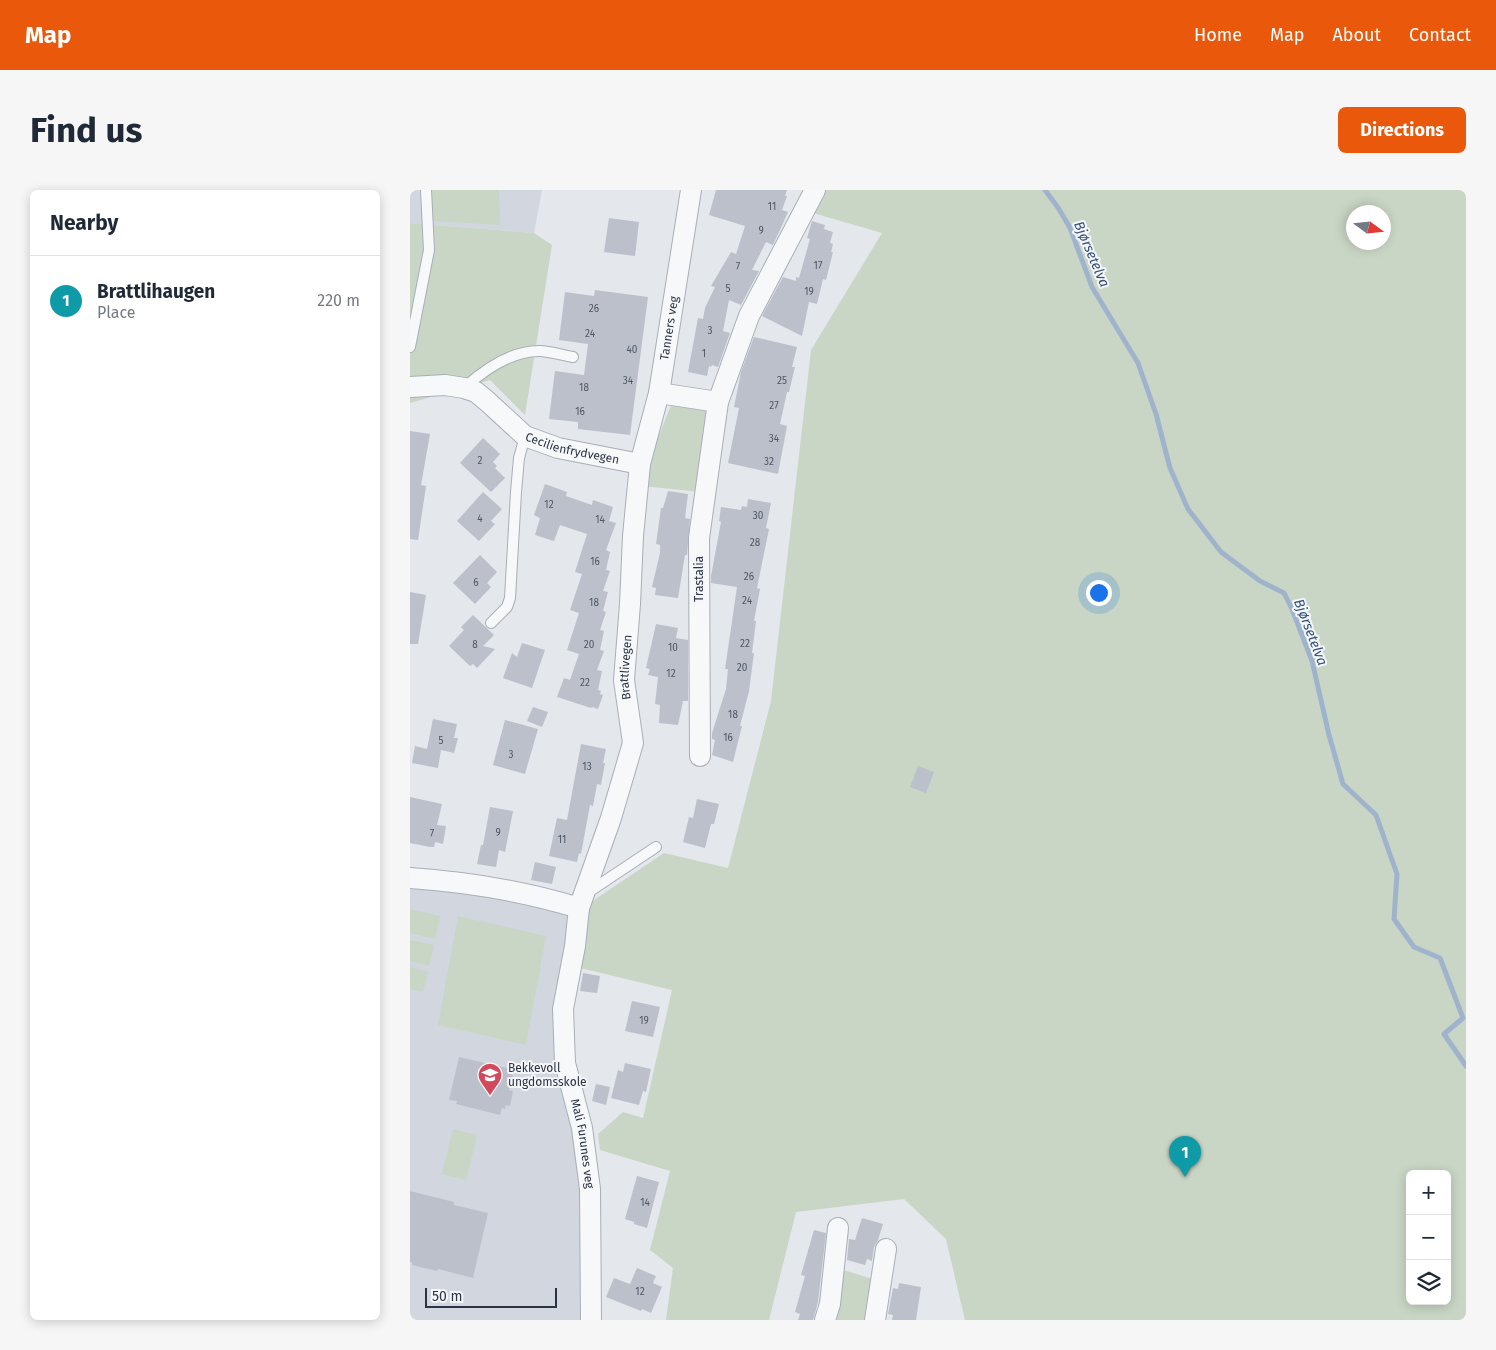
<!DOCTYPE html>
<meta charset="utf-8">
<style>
body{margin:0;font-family:"Fira Sans",sans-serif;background:#f6f6f7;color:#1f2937}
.controls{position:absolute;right:15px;bottom:15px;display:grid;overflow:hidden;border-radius:8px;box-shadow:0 2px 12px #0003}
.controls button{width:45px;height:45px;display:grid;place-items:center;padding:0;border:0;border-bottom:1px solid #e0e1e3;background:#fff;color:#1f2937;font:25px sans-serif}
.compass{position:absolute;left:936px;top:15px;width:45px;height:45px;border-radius:50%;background:#fff;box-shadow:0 2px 12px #0003;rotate:105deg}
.scale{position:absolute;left:15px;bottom:12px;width:132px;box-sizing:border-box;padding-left:5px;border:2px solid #2b3445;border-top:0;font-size:14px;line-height:18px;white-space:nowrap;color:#2b3445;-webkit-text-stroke:4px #f4f6f9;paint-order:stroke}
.you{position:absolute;left:688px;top:402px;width:18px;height:18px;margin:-12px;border:4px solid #fff;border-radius:50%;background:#1a73e8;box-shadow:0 0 0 8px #1a73e833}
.badge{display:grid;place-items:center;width:32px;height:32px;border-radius:50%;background:#ea580c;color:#fff;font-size:16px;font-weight:700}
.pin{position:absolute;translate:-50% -41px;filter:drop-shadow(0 1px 2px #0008)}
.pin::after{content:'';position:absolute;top:26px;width:18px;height:15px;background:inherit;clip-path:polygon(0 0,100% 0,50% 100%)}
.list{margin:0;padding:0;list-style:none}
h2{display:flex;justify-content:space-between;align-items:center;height:65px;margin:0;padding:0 20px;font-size:21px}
h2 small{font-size:16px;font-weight:400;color:#747a83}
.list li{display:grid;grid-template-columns:32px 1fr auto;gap:15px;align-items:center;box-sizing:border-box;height:90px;padding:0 20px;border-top:1px solid #e0e1e3}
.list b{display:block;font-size:19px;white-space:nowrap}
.list p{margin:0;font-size:16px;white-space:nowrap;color:#747a83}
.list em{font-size:16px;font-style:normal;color:#747a83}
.icon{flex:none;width:28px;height:28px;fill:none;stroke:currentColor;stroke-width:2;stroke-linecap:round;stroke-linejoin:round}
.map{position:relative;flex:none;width:1056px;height:1130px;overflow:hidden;border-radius:8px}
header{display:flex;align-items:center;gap:30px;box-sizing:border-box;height:70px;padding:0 25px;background:#ea580c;color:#fff}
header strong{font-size:24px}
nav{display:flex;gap:28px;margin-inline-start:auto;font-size:18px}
.intro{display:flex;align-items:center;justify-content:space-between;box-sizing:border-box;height:120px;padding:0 30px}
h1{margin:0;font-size:35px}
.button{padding:12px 22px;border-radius:8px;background:#ea580c;color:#fff;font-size:18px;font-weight:700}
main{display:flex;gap:30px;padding:0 30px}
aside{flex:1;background:#fff;border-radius:8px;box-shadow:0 2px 12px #0003}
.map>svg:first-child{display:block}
.built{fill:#d2d6de}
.green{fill:#c9d6c5;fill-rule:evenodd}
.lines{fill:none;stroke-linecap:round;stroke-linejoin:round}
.stream{stroke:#9fb4cc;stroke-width:5}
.building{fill:#bbc0ca}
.lane-casing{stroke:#a9aeb7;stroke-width:12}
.street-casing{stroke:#a9aeb7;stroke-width:22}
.lane{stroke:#f7f8fa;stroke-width:10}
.street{stroke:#f7f8fa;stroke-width:20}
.labels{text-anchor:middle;stroke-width:4;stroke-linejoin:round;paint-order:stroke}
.number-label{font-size:10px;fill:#4f5766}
.street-label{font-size:12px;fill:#2b3445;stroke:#f4f6f9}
.poi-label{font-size:12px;fill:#2b3445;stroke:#f4f6f9;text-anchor:start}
.water-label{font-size:14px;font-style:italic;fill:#34527a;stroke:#f4f6f9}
</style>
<header>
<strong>Map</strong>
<nav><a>Home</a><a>Map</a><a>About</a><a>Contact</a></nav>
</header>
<div class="intro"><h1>Find us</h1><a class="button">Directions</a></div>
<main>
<aside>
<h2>Nearby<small></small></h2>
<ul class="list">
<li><span class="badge" style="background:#0f9aa8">1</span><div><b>Brattlihaugen</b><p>Place</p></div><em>220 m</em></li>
</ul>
</aside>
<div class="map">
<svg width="1056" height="1130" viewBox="0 0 1056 1130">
<rect width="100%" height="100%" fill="#e4e7ec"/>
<g class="built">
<path d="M0,0h132l-8,43 -124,-10z"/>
<path d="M0,692l162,28 -14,99 20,120 7,191h-175z"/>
</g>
<g class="green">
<path d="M21,0h68l1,35 -67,-4z"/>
<path d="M416,0h640v1130h-501l-19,-81 -42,-40 -108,13 -27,108h-103l7,-52 -23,-18 20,-79 -70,-21 -2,-16 25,-22 20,6 29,-128 -92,-22 8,-64 76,-51 64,15 43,-167 40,-351 71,-117 -69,-20zM944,22h30v30h-30zM1000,984h37v127h-37z"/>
<path d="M0,33l124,10 18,12 -27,170 -35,-35 -80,23z"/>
<path d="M262,213l39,6 -11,83 -57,-6 3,-19z"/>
<path d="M0,719l30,7 -5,23 -25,-6z"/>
<path d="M48,726l88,20 -20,109 -88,-20z"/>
<path d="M0,750l24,5 -5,21 -19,-5z"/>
<path d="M0,777l18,5 -5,20 -13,-3z"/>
<path d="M43,939l24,6 -11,45 -24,-6z"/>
<path d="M430,1079l33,10 -6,41h-37z"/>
</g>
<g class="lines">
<path class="stream" d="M635,0l14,19 11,19 22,59 46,76 18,51 14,54 18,41 33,43 39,29 24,12 8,16 20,52 17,74 14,49 33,31 21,59 -3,45 20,28 26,11 23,60 -19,16 22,32"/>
</g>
<g class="building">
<path d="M306,0h71l-2,6h2l-5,14 6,2 -15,33 -7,-3 -14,28 7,1 -18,34 -12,-5 -6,31 7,2 -12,34 -6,-2 -1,2 -2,-1 -2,10 -19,-4 10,-54 5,1 2,-11 10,-21 -4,-1 20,-34 5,2 9,-28 -36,-11z"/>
<path d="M199,28l30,4 -4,34 -31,-4z"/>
<path d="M402,31l13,4 -1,4 9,3 -3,11 3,1 -2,8h2l-7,28 -3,-1 -6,25 -8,-2 -7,34 -40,-20 21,-39 13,4v-4l3,1 11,-39 -3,-1z"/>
<path d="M185,100l53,7 -18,138 -52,-6v-7l-29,-3 6,-48 29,4 4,-31 -29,-4 6,-48 29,4z"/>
<path d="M344,147l43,10 -5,20h3l-6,25h-2l-7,32 7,2 -9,48 -50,-11 11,-55 -5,-1 7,-35z"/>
<path d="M0,241l20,3 -9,51 5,1 -8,54 -8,-1z"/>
<path d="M73,248l17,16 -7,8 4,4 -2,2 10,10 -14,14 -31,-29z"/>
<path d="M135,294l22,8 -1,4 26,9 1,-5 20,7 -4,14 7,2 -10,27 4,2 -4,18 4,1 -7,20 5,1 -5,19 3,1 -6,18 4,1 -4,19 4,1 -7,19 5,1 -4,19 3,1 -1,3 3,1 -5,14 -6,-2 -1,1 -34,-11 7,-19 6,2 9,-26 -12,-4 12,-37 -9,-3 12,-36 -7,-2 12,-38 -27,-9 -6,16 -19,-6 5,-17 -6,-3z"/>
<path d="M258,301l20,3 -3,24 5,1 -3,36h-2l-7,43 -23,-3 1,-7 -4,-1 8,-34v-8l-4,-1 5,-36h2z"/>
<path d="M73,302l19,17 -11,12 4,3 -16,17 -22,-20z"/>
<path d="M338,309l23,4 -5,25 3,1 -12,59 3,1 -6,32h2l-4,32h2l-5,38 -9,35h2l-9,36 -21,-7 3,-15 -3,-1v-6l14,-44 2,-20h-3l12,-82 -26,-4v-7l10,-54 -2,-1 2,-14 20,3 1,-4 5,1z"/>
<path d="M70,365l17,17 -10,11 4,4 -16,17 -22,-21z"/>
<path d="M0,402l16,3 -8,49h-8z"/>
<path d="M63,425l21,20 -11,11 12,3 -18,19 -4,-4 -3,2 -21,-20 15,-16 -3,-3z"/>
<path d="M246,434l22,4 -2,10 12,2v61h-5l-5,24 -19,-2 1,-18 -5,-1 3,-27 -10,-2 2,-6 -4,-1z"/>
<path d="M112,453l23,7 -13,38 -29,-10 9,-25 5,4z"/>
<path d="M123,517l15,5 -6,15 -15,-6z"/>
<path d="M23,529l24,5 -3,14h4l-4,15 -13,-3 -3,18 -26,-5 3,-17 12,3z"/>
<path d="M95,530l33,9 -13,45 -32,-9z"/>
<path d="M171,554l25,5 -3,14h2l-4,22 -4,-1 -4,22 -3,-1 -9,49 -2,-1 -2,9 -28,-6 8,-38 10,2z"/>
<path d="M508,576l16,6 -8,21 -16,-6z"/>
<path d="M0,607l32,7 -5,21 9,1 -3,18 -8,-2 -1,5h-4l-20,-4z"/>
<path d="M287,609l22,5 -5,20h-3l-6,24 -22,-6 6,-25 4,1z"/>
<path d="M80,617l23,4 -8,41 -6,-2 -3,17 -19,-3 4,-19h2z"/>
<path d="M125,672l21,5 -4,17 -21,-4z"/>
<path d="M173,783l17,3 -3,17 -17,-2z"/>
<path d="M222,811l28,6 -7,30 -28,-6z"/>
<path d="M49,867l52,12 -1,5 3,1 -4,15 4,1 -3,15 -4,-1 -1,4 -3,-1 -2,7 -44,-11 1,-3 -8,-1z"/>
<path d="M215,873l26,6 -5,23 -3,-1 -4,14 -28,-7 7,-28 5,2z"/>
<path d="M186,894l14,3 -4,18 -14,-4z"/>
<path d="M227,986l22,6 -12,46 -13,-4v-2l-9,-3z"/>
<path d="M0,1001l44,11v3l34,8 -15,65 -35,-9 -1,2 -25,-6v-3h-2z"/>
<path d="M452,1028l21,6 -5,16 -4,7 -2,14 -5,-2 -2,6 -18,-5 2,-21 6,1z"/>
<path d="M404,1040l12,3 -8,69 -5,18h-15l2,-6 -5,-2 10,-36 -4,-1z"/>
<path d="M227,1078l19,8 -3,7 9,4 -11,26 -9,-4 -1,2 -35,-14 8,-19 16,6z"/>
<path d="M489,1093l22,4 -5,33h-24l1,-5 -5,-1 5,-26 5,1z"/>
</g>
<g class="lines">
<defs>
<g id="lane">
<path d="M0,157l19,-97 -3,-60"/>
<path d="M54,198c20,-18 49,-38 77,-37 11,1 21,4 32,6"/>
<path d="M81,433l16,-16 3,-9 6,-106 3,-34 6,-22"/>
<path d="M176,701l7,-2 63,-42"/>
</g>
<g id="street">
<path id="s1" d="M0,197l35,-2 19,3 12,4 12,10 37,34 33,12 82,16"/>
<path d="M249,203l59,9"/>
<path d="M290,566l-1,-218 19,-136 31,-86 66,-126"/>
<path id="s2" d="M0,688c57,4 114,13 169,30l32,-90 22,-75 -9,-63 6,-76 3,-68 7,-72 19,-71 32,-203"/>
<path id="s3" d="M169,718l-4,38 -12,63 2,54 17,65 8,61 1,131"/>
<path d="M415,1130l5,-16 8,-76"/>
<path d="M465,1130l11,-71"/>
</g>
</defs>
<use href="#lane" class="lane-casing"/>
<use href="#street" class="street-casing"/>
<use href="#lane" class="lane"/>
<use href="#street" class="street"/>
</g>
<defs>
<symbol id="school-pin" viewBox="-11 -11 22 30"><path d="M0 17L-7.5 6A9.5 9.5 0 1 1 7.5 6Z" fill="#d1495b" stroke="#f4f6f9"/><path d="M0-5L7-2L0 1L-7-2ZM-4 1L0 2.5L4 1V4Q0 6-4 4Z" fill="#fff"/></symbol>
</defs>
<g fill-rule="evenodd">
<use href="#school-pin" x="66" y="871" width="28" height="38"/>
</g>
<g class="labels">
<g class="number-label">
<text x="362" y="20">11</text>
<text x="351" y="44">9</text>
<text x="408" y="79">17</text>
<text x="328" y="80">7</text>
<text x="318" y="102">5</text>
<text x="399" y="105">19</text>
<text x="184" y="122">26</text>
<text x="300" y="144">3</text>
<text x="180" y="147">24</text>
<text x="222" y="163">40</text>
<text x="294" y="167">1</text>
<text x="218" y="194">34</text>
<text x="372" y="194">25</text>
<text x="174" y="201">18</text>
<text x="364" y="219">27</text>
<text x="170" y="225">16</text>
<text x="364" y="252">34</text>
<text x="70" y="274">2</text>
<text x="359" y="275">32</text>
<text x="139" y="318">12</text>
<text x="348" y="329">30</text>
<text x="70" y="332">4</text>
<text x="190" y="333">14</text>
<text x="345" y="356">28</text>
<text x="185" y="375">16</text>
<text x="339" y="390">26</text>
<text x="66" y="396">6</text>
<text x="337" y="414">24</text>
<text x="184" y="416">18</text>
<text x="335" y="457">22</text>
<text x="65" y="458">8</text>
<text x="179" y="458">20</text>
<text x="263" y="461">10</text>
<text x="332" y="481">20</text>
<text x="261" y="487">12</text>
<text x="175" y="496">22</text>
<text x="323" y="528">18</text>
<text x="318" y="551">16</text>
<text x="31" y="554">5</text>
<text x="101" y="568">3</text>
<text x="177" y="580">13</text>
<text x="88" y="646">9</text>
<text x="22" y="647">7</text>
<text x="152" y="653">11</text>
<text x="234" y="834">19</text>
<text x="235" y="1016">14</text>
<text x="230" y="1105">12</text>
</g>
<g class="street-label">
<text dy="4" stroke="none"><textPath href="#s2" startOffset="765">Tanners veg</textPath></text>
<text dy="4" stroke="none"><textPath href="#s1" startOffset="182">Cecilienfrydvegen</textPath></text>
<text transform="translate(289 389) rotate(-90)" y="4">Trastalia</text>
<text dy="4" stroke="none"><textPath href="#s2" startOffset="422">Brattlivegen</textPath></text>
<text dy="4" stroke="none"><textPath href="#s3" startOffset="239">Mali Furunes veg</textPath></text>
</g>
<g class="poi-label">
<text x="98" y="882">Bekkevoll<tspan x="98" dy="14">ungdomsskole</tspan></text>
</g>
<g class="water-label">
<text transform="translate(682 64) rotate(67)" y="5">Bjørsetelva</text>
<text transform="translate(901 442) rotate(69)" y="5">Bjørsetelva</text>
</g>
</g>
</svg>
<div class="controls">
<button>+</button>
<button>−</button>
<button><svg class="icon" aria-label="layers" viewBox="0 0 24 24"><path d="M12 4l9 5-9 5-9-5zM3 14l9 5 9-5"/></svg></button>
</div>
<svg class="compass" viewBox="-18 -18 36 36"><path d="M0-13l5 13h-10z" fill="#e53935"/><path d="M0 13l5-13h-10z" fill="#747a83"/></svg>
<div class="scale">50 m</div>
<div class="you"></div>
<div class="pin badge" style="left:775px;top:987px;background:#0f9aa8">1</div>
</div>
</main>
